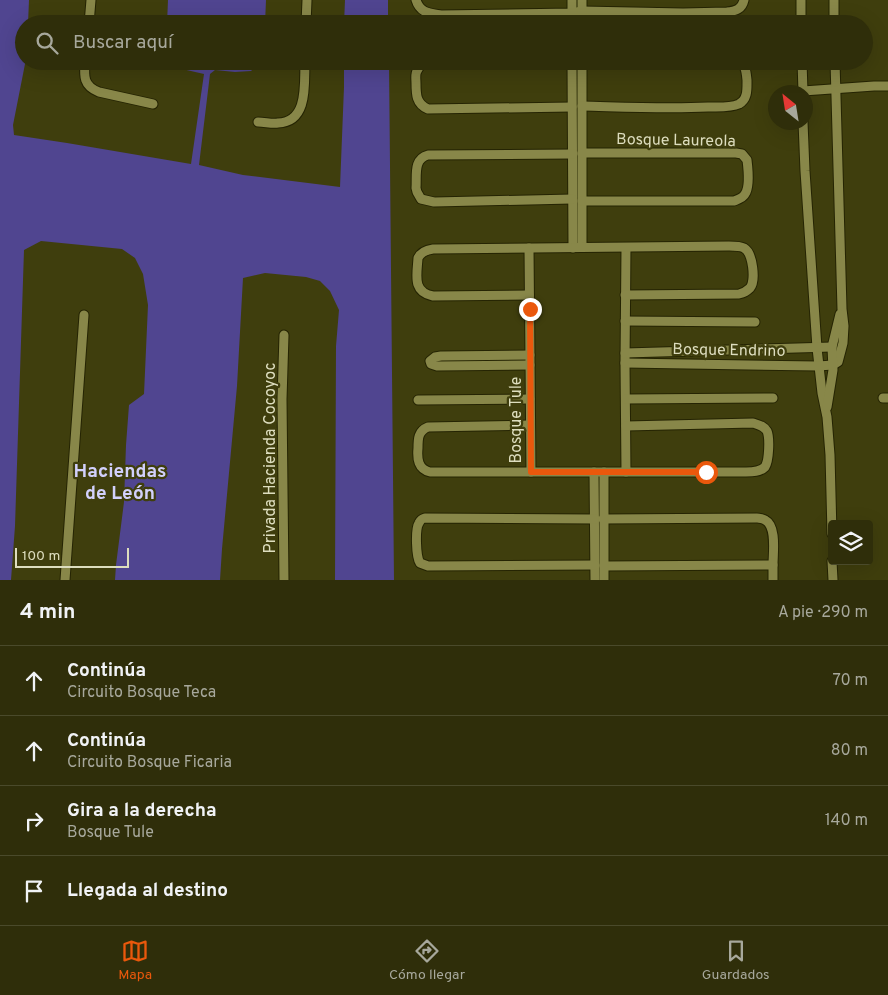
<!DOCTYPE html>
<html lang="es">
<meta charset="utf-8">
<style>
body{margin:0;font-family:Overpass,sans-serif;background:#3b3a18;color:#f1f3f6}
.controls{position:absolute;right:15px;bottom:15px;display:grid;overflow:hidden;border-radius:5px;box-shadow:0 5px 20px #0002}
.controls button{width:45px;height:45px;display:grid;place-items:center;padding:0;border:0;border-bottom:1px solid #4a4a2b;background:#2f2e0a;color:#f1f3f6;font:25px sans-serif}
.compass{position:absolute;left:768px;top:85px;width:45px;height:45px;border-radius:50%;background:#2f2e0a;box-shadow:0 5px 20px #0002;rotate:330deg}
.scale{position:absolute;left:15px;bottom:12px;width:114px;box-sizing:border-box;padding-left:5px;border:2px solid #ddddbe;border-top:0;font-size:14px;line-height:18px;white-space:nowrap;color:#ddddbe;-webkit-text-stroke:4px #3f3e0d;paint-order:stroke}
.stop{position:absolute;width:15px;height:15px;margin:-11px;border:4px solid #ea580c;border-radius:50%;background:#fff}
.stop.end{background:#ea580c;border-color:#fff;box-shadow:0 1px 5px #0008}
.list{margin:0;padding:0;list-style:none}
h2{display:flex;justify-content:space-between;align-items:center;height:65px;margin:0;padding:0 20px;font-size:21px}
h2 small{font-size:16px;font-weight:400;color:#a7a89c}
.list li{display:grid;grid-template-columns:32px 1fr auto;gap:15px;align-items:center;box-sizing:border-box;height:70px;padding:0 20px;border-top:1px solid #4a4a2b}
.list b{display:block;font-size:19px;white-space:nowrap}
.list p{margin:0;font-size:16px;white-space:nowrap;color:#a7a89c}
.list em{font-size:16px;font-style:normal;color:#a7a89c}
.icon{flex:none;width:28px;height:28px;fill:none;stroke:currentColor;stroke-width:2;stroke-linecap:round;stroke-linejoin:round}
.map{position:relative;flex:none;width:888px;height:580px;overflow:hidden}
.search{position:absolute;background:#2f2e0a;box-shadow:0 5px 20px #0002;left:15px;right:15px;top:15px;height:55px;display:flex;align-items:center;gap:12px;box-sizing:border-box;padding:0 18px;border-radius:28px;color:#a7a89c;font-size:19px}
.sheet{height:345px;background:#2f2e0a}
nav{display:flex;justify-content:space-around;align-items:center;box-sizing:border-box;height:70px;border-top:1px solid #4a4a2b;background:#2f2e0a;font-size:14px;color:#a7a89c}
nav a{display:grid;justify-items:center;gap:2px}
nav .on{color:#ea580c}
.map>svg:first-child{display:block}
.green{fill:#504590}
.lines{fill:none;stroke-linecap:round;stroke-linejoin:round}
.minor-casing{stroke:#252403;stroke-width:11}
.minor{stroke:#888749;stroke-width:9}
.route{stroke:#ea580c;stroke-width:6}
.labels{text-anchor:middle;stroke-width:4.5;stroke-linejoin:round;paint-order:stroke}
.street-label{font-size:16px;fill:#ddddbe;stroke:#3f3e0d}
.quarter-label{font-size:19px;font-weight:bold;fill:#d2d0fc;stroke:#3f3e0d}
</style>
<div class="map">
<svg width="888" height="580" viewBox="0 0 888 580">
<rect width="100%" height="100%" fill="#3f3e0d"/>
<g class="green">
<path d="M0,0h29l-1,24h-4l1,40 -12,61 1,10 53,8 124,21 13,-90 -35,-8v-5h92l-10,10 -16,1 -20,-2 -5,4 -11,91 44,10 97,12 4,-100v-26h45l5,519h-59l1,-234 3,-36 -9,-19 -10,-10 -14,-4 -41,-4 -22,5 -6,108 -15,163 -2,31h-105l1,-15 8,-63 2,-57 3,-40 15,-11 4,-89 -5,-31 -8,-16 -13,-9 -81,-8 -17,9 -9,276 -4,54h-11z"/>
<path d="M168,0h98l-1,24h-98z"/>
<path d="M345,0h43v24h-44z"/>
</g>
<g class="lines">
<defs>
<g id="minor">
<path d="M416,0c4,13 13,13 25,15l131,-2 10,-2 101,2 44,-1c9,-1 15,-3 17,-12"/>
<path d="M572,0v24"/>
<path d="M801,0v24"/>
<path d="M834,0v24"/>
<path d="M89,24l2,-24"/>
<path d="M306,24l1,-24"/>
<path d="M582,24v-24"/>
<path d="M85,61c-1,15 -2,25 14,31l54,12"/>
<path d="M429,61c-5,2 -10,4 -12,10 -2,3 -1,8 -1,12 0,11 0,21 12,26l144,-2"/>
<path d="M572,61l1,187"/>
<path d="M582,61v186"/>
<path d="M802,61l1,31"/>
<path d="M803,91l71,-5h14"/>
<path d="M582,106c42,1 84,3 126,1 10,0 22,1 31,-3 9,-5 8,-15 8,-24 -1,-9 -1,-15 -10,-19"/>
<path d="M258,122c7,0 14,2 20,1 31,-1 26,-40 27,-62"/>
<path d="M803,122l2,49 12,177 5,45 5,24 3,38 2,79"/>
<path d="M582,153h154l6,1 5,6c1,8 3,27 -2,34 -2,4 -6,5 -11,7h-152"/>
<path d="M572,199l-138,3 -13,-3 -4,-7 -1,-4c1,-13 -3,-29 12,-33l145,-1"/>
<path d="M529,248l2,224"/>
<path d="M626,248l-1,115 1,109"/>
<path d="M529,295l-96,1c-21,-4 -16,-21 -15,-38 3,-6 8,-8 15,-9l296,-3c5,0 11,0 15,2 9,5 12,33 6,40 -3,3 -7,5 -11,6l-114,1"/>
<path d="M625,321l130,1"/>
<path d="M625,353l207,-6"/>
<path d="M625,363l193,3 15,-1 5,-3 5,-19 1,-17 -2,-17 -7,-248"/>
<path d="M530,365l-93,1 -6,-2 -1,-3 5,-4 6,-1 89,-1"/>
<path d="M883,398h5"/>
<path d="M626,399l147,-1"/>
<path d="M418,400l112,-1"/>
<path d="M827,407l6,-37 -1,-23 8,-33"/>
<path d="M530,425l-102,2c-10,4 -10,12 -10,21 -1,11 0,21 12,24h316c6,0 14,0 19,-5 4,-6 5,-29 2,-36 -3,-5 -8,-6 -14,-8l-127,3"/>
<path d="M594,472l1,108"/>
<path d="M595,519l-170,-1c-3,1 -4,1 -6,5 -4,6 -3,34 1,40l8,3 167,-1"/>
<path d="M603,519l154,-1c2,0 7,1 8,2 12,6 8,33 8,45l-169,1"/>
<path d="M832,561l1,19"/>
<path d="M65,580l19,-265"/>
<path d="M284,580l-2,-181 2,-64"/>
<path d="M604,580v-108"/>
<path d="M773,580v-15"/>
</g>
</defs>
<use href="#minor" class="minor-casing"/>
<use href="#minor" class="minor"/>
</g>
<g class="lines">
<path class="route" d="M530,309l1,163h175"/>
</g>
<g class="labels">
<g class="street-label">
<text transform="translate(676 139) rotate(1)" y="6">Bosque Laureola</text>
<text transform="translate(729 349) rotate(1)" y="6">Bosque Endrino</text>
<text transform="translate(515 420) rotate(-90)" y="6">Bosque Tule</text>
<text transform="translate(269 458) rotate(-90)" y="6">Privada Hacienda Cocoyoc</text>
</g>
<g class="quarter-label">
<text x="120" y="477">Haciendas<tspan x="120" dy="22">de León</tspan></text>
</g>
</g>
</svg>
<div class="controls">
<button><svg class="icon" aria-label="layers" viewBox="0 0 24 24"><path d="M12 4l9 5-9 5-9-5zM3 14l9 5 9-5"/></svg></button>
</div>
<svg class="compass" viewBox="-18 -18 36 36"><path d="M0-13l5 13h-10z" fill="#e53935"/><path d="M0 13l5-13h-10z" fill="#a7a89c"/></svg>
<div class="scale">100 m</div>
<div class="stop" style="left:706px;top:472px"></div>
<div class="stop end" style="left:530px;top:309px"></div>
<div class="search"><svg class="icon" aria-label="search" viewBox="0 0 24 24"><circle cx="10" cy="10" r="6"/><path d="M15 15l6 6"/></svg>Buscar aquí</div>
</div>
<section class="sheet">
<h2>4 min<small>A pie · 290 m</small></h2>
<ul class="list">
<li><svg class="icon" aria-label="ahead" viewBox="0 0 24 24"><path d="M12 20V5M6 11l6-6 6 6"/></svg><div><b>Continúa</b><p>Circuito Bosque Teca</p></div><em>70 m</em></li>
<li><svg class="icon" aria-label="ahead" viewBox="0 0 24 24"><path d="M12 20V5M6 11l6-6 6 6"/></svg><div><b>Continúa</b><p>Circuito Bosque Ficaria</p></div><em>80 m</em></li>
<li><svg class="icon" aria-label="right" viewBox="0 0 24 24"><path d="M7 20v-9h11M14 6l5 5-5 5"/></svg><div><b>Gira a la derecha</b><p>Bosque Tule</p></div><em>140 m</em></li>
<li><svg class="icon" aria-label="arrive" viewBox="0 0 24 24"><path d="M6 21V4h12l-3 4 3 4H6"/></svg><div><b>Llegada al destino</b></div></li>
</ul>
</section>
<nav>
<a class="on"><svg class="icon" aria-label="map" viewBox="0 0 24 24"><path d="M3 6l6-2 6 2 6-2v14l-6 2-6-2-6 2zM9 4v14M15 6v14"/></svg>Mapa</a>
<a><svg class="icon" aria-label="directions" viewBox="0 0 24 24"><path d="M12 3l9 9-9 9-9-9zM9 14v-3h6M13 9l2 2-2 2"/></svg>Cómo llegar</a>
<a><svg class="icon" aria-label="saved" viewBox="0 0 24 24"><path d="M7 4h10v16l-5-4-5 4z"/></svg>Guardados</a>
</nav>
